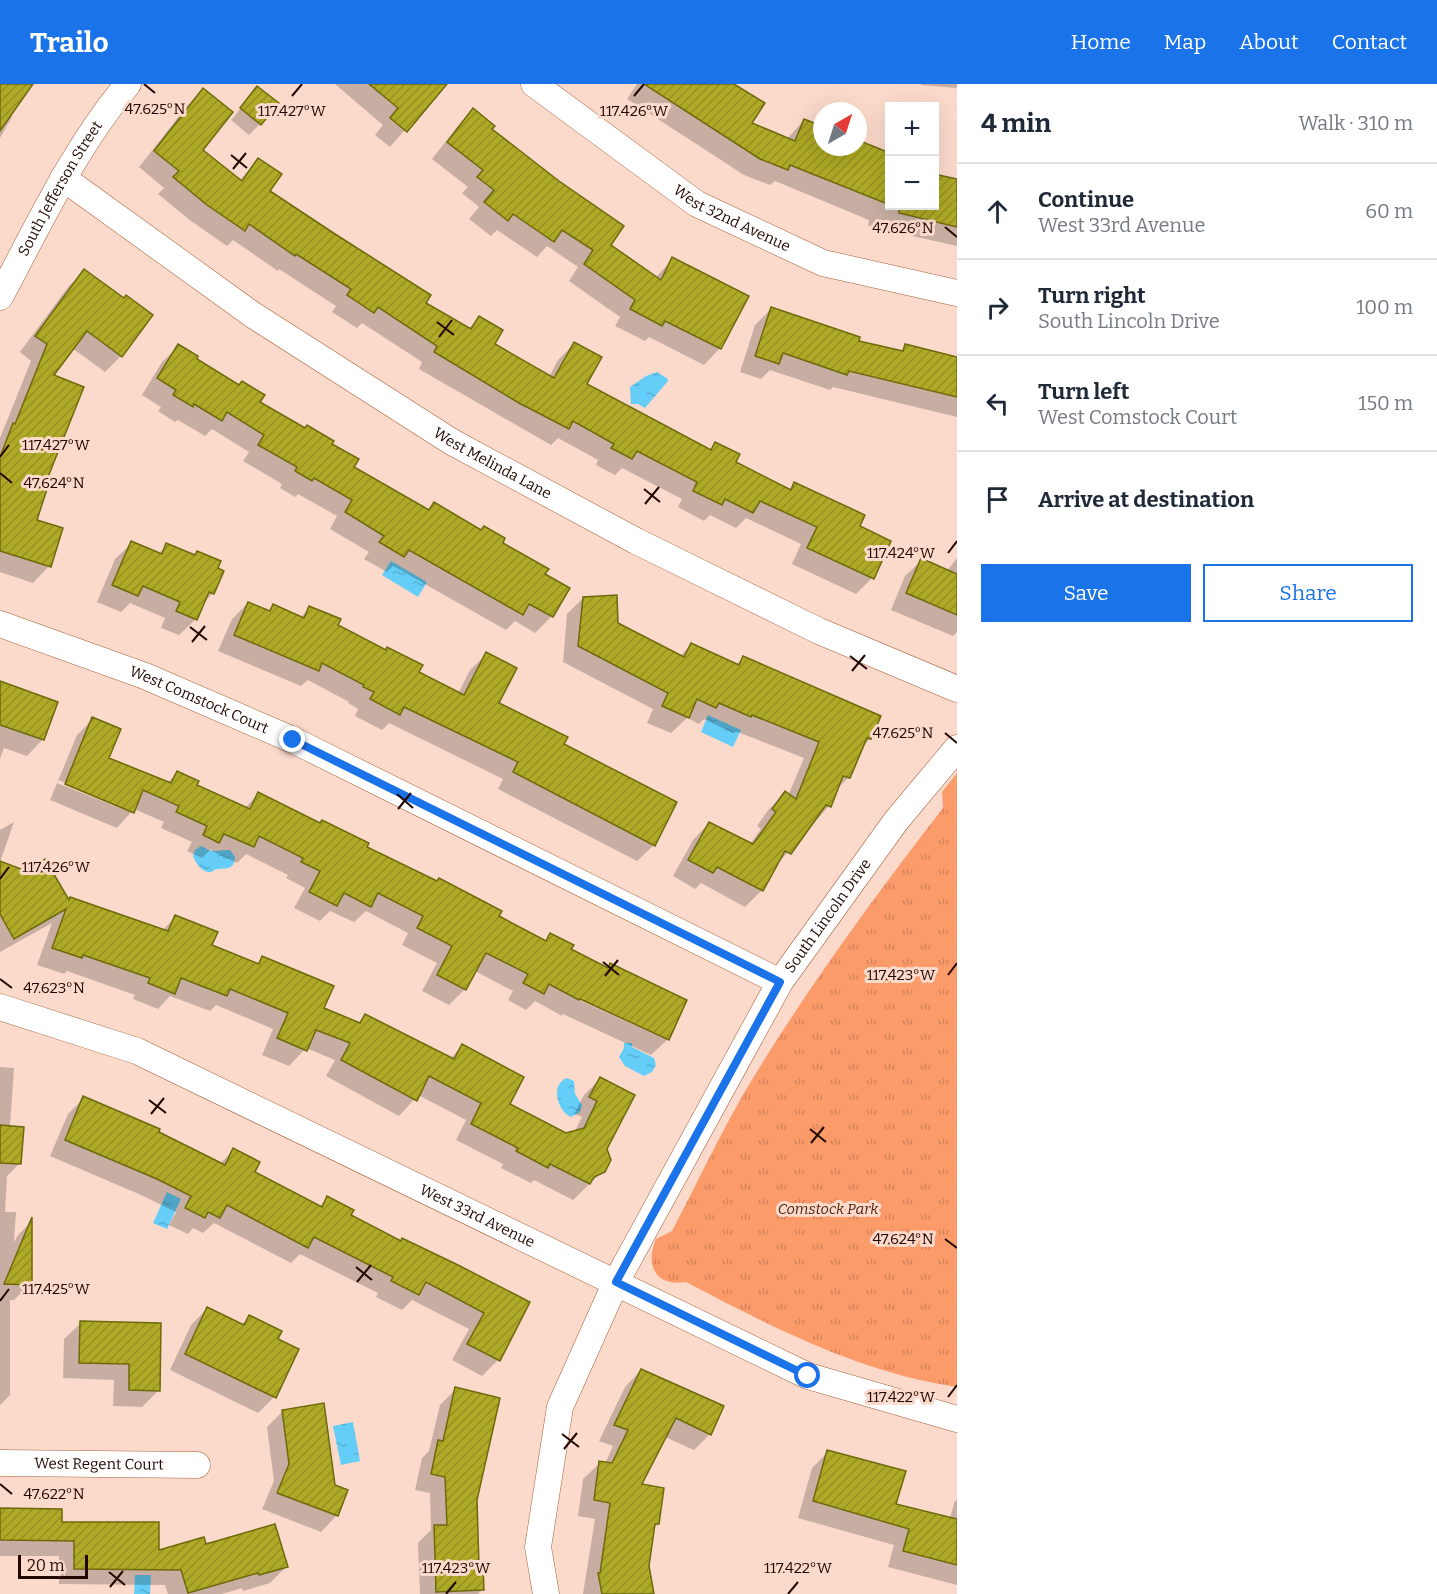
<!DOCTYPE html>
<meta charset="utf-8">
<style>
body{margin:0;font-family:Bitter,serif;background:#f6f6f7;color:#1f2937}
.controls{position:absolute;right:18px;top:18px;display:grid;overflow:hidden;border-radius:0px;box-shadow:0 6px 24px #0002}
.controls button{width:54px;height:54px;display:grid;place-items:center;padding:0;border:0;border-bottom:2px solid #e0e1e3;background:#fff;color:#1f2937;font:30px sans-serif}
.compass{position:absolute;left:813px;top:18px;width:54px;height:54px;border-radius:50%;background:#fff;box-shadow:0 6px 24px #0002;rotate:39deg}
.scale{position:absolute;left:18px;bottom:15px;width:70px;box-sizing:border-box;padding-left:6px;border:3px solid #220700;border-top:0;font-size:16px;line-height:21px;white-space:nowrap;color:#220700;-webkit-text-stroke:4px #fbdacb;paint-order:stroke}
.stop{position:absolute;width:18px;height:18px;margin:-14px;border:4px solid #1a73e8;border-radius:50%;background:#fff}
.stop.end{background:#1a73e8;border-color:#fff;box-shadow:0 2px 6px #0008}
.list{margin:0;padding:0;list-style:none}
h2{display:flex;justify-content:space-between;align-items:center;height:78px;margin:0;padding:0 24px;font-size:26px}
h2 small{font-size:20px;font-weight:400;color:#747a83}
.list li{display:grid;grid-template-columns:39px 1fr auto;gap:18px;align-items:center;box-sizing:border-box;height:96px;padding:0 24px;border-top:2px solid #e0e1e3}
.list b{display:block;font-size:22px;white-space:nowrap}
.list p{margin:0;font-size:20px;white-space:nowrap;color:#747a83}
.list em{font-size:20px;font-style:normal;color:#747a83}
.actions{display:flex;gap:12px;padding:18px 24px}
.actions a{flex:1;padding:14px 0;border:2px solid #1a73e8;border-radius:0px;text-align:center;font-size:21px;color:#1a73e8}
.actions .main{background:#1a73e8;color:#fff}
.icon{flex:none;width:33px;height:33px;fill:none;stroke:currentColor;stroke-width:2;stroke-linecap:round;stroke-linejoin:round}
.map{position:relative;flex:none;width:957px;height:1510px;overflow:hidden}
header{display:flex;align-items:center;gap:36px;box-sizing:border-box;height:84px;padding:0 30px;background:#1a73e8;color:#fff}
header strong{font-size:28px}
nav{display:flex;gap:33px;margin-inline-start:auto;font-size:21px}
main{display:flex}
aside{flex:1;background:#fff}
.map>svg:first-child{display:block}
.park{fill:url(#park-tufts)}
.water{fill:url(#water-ripples)}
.shadow{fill:#0003;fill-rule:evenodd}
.building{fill:url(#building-hatch);stroke:#6d6a0c;stroke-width:1.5}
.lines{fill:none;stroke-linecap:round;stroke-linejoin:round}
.minor-casing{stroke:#a7603b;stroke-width:27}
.minor{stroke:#fff;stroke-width:26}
.route{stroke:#1a73e8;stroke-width:8}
.ticks{fill:none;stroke:#220700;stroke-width:2}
.labels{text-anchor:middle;stroke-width:6;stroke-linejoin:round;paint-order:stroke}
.street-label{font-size:15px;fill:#220700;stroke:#fbdacb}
.park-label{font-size:15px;font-style:italic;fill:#4e260f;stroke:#fbdacb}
.ticks-label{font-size:15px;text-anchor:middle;fill:#220700;stroke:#fbdacb;stroke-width:6;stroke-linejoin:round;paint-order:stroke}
</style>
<header>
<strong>Trailo</strong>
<nav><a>Home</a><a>Map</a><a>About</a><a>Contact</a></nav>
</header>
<main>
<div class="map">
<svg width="957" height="1510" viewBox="0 0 957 1510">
<defs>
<pattern id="park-tufts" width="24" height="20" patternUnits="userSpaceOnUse" patternTransform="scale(1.5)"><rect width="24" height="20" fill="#fb9b6a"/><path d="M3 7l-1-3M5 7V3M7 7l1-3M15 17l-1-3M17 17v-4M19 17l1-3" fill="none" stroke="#d7845a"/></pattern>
<pattern id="water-ripples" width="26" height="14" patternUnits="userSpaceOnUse" patternTransform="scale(1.5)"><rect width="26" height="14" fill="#64cef8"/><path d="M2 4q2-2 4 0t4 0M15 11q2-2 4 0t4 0" fill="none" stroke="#56afd3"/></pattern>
<pattern id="building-hatch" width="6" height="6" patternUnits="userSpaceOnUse" patternTransform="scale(1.5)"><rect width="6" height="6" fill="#aea926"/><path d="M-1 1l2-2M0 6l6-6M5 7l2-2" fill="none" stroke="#959020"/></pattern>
</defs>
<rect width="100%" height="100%" fill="#fbdacb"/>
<path class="park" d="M957,689v614c-97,-14 -185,-60 -271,-105 -31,5 -41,-17 -30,-43l16,-8c27,-51 51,-104 81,-153 58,-95 122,-182 190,-270l-1,-16z"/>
<g class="water">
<path d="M657,288l11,7v2l-23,27 -7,-4h-7l-1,-17 16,-11z"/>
<path d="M391,477l36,21 -9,15 -36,-22z"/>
<path d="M708,631l33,15 -8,17 -32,-15z"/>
<path d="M201,762l10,5 19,-1 5,7c-1,12 -6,11 -16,12 -8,0 -2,2 -9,3 -8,1 -15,-10 -17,-16l2,-6z"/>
<path d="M624,959h8v4l22,11 2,7 -4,7 -8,4 -19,-10 -6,-9 5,-9z"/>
<path d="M567,994l7,3 1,13 7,11 -2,7 -9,5c-14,-6 -21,-33 -4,-39z"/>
<path d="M167,1108l14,7 -14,30 -14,-6z"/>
<path d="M353,1338l7,39 -19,4 -8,-39z"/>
<path d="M135,1491h16l-1,19h-16z"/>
</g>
<g class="shadow">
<path d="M335,0h103l4,3 -52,60 -15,-12 8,-10z"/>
<path d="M637,0h94l19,40 37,15 17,-19 18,7v20h36v-5l32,23v41h44l23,-25v65l-89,-20 1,-6 -94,-39 -5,4 -26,-10 -117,-76z"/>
<path d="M921,0h36v4l-36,-3z"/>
<path d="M258,4l2,36 -11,11 -18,-15z"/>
<path d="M203,6l-3,61 39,30 19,-21 10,31 156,112 44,26 11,-11 14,26 56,33 9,-17 16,-16 11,41 123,66 8,-8 18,20 54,27 7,-6 63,43 14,51 -16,16 -64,-30 9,-20 -55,-26 -10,10 -26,-13 -6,6 -26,-14 4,-8 -60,-31 -7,7 -19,-10 2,-5 -40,-22 -7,7 -132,-76 3,-7 -60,-39 -5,5 -25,-16 4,-6 -57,-37 -1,2 -45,-31 -6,6 -36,-25 -33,-27 6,-6 -25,-21 48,-61z"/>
<path d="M0,26l12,7 -12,21z"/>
<path d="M473,26l136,136 46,32 18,-19 47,89 -16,17 -55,-28 -4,4 -30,-15 5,-9 -51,-36 9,-14 -31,-21 -10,11 -40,-27 -6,6 -22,-17 10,-12 -17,-14 6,-6 -36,-28 25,-32z"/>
<path d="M84,187l37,85 -16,16 -33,-24 -20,28 -8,107 -9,38 14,45 -16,17 -33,-11v-134l31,-77 -11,-9 48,-65z"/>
<path d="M771,225l86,33 43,10 5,-6 52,12v59l-124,-30 -3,3 -60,-20 -9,9 -21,-7 15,-47z"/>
<path d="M179,262l16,13 63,44 72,42 22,22 75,44 7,-7 67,39 42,32 25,14 -16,27 -17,17 -20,-12 -9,9 -113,-64 -6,6 -23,-13 5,-7 -39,-23 7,-13 -39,-22 -3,3 -15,-9 2,-4 -39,-23 6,-9 -37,-23 -7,7 -27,-16 -3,2 -17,-11 3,-4 -19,-12 20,-33z"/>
<path d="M132,459l26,11 9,-9 55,26 -9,22 -11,11 -6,15 -17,16 -18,-7 4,-10 -35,-15 -9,9 -24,-10 18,-43z"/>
<path d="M957,474v74l-4,4 -62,-26 14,-34 17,-16 25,11z"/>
<path d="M583,514l33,26 64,32 11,-11 45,20 7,-7 127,81 -9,9 -12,29 -14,14 -6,15 -56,63 -12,22 -16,16 -44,-24 -6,6 -22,-13 20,-36 16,-17 41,21 11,-15 -4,-3 12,-17 16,-16 3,3 16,-38 -69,-27 -2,2 -29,-14 -5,5 -12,-6 -16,15 -24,-10 6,-14 -90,-47 4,-48z"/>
<path d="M248,519l20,9 5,-6 27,12 10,-10 107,65 41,21 12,-24 17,-16 10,49 157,142 -17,16 -139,-72 5,-10 -114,-56 -7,7 -27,-14 3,-7 -10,-6 1,-1 -41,-22 -7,6 -83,-35 14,-32z"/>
<path d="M0,599l43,56 -16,17 -23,-8 -4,11z"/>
<path d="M93,635l15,40 59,24 10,-10 18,12 50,23 13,-14 107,53 179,95 7,-8 18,16 37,19 4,-4 58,74 -17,16 -88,-41 -1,2 -27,-15 -9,9 -18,-10 5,-9 -38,-20 -10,18 -16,16 -27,-14 15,-28 -35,-18 6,-12 -42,-22 -12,11 -24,-11 -10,10 -26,-13 11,-20 -19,-10 2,-3 -42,-21 -9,9 -27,-13 -8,8 -15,-7 5,-9 -31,-14 3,-6 -30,-13 -17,19 -67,-28 27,-65zM59,696l68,28v3l-70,-28zM574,910l89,41v3l-91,-41z"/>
<path d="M14,738l-14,40 27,11 5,-5 36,34 94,29 13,-14 35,29 46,18 7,-7 59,52 35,15 8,-8 85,43 12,-13 46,59 58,30 9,-4 7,-14 -8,-3 10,-19 16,-16 5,70 -2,22 -30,29 -39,-20 -3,3 -30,-15 2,-4 -47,-24 10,-20 -48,-25 -19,21 -73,-40 9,-16 -29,-12 -17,18 -27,-11 11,-26 -57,-24 -6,6 -40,-15 -12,13 -25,-10 2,-4 -68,-24 -3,3 -27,-9 15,-42 -52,29v-122z"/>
<path d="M0,983l14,1 -4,59 10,36 -13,13 -2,36h11l-2,30 4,-7 14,-14 -2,63 -16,16h-4v95l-10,10z"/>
<path d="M84,1014l136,66 13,-14 20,23 66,34 9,-9 21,18 179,87 -30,57 -16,16 -30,-16 17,-31 -57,-29 -10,10 -26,-13 2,-4 -78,-39 -9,9 -77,-40 -11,10 -10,-5 -5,6 -19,-9 7,-13 -35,-17 -91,-39 18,-42z"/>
<path d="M207,1225l34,16 8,-8 27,22 -2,58 -16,16 -88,-43 21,-45z"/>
<path d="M81,1239l79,2 -2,66 -16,16 -29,-1 1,-26 -51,-2 1,-39z"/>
<path d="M641,1286l69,64 -16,16 -29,-13 -26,49 19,38 -5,5 -6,37 5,28h-69l12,-75 -17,-3 5,-37 17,-16 5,1 8,-18 -14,-5 26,-54z"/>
<path d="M456,1305l20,111 2,68 4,22 -4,4h-58l-2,-51 13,-13 -1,-37 -15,-3 7,-32 7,-7 11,-46z"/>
<path d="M283,1327l54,104 -16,17 -59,-23 12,-28 -7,-54z"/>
<path d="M828,1368l67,53 55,14 4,-16 3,-4v86l-69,-18 6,-22 -96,-27 14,-50z"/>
<path d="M0,1426l61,14 97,28 47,-6 81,21 -16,16 -27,8 -1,-3 -20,6h-54l-3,-9 -106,-1v-28h-59z"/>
</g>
<g class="building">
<path d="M0,0h33l-33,47z"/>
<path d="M369,0h78l-40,48 -17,-14 8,-10z"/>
<path d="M644,0h90l31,19 -13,20 43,18 9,-22 18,7v21h36v-7l32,13v52l-100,-40 -2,5 -28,-11z"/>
<path d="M257,2l22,17 -18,22 -21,-17z"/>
<path d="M203,4l30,24 -30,38 39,31 16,-23 24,16 -12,17 65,43 96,61 -5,8 45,26 8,-13 24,14 -8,14 59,34 20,-36 28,15 -15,27 124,66 4,-8 25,12 -4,8 55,28 3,-8 71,33 -5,11 31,15 -17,38 -67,-31 10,-21 -57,-26 -7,12 -28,-14 -3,6 -29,-14 4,-9 -60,-31 -5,8 -21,-11 3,-4 -41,-23 -4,8 -50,-26 -85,-51 3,-6 -59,-39 -4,6 -27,-18 4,-6 -55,-35 -1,2 -46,-32 -4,7 -38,-26 -34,-28 6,-6 -25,-20z"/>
<path d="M473,24l22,18 -3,3 67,52 65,45 -13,19 50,35 11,-23 77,39 -28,53 -56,-28 -3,5 -32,-17 5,-9 -51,-36 9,-14 -31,-20 -8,12 -41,-28 -5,7 -24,-19 10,-12 -17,-13 6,-7 -36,-28z"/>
<path d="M934,90l23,5v48l-58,-14v-7h35z"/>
<path d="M84,185l40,29 2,-3 27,20 -31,42 -35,-26 -33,44 30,12 -38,95 3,1 -12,37 26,8 -12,39 -51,-16v-94l13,-34 2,1 32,-80 -12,-8z"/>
<path d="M771,223l89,30 -1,4 44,10 2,-7 52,13v40l-108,-26 -2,4 -64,-22 -4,11 -24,-8z"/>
<path d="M178,260l20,12 -1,3 42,26 3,-4 23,14 -5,7 45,26 2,-3 27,16 -2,3 27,15 -5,8 75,43 5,-8 47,28 3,-4 21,12 -2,5 46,26 -4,5 25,14 -17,29 -24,-13 -6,11 -114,-65 -5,7 -25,-15 5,-6 -39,-24 7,-12 -38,-22 -2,3 -17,-10 2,-4 -39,-22 6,-10 -37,-23 -5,9 -28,-17 -1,3 -20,-12 3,-5 -19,-12z"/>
<path d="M131,457l31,13 4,-11 29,12 2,-4 24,10 -3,7 6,3 -10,23 -5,-2 -12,28 -21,-9 4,-9 -37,-16 -5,10 -26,-11z"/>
<path d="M921,474l36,16v41l-51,-22z"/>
<path d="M617,511l1,28 66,34 7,-14 48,22 4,-9 138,60 -10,23 -4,-1 -17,40 -7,-2 -12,31 -5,-2 -35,49 -6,-3 -22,40 -46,-24 -4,6 -25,-13 21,-38 44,22 23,-32 -4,-3 13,-18 11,8 23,-57 -67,-27 -1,2 -32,-14 -3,5 -19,-9 -8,19 -27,-12 6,-13 -90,-47 5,-49z"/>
<path d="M248,518l22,9 3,-7 31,14 5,-12 32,13 -3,6 48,25 1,-3 36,18 -4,7 45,23 22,-43 31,16 -18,35 69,34 -4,7 113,58 -22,44 -142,-74 5,-10 -114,-55 -4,8 -30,-16 4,-7 -11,-5 1,-2 -42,-22 -3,8 -85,-36z"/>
<path d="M0,597l58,21 -14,38 -44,-15z"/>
<path d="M92,633l29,12 -12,29 62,25 6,-12 22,10 -2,4 53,24 8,-17 62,31 2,-3 47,23 -2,4 70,34 2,-3 40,21 23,12 -3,5 47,25 4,-8 24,12 -3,4 37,19 2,-5 77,37 -18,40 -89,-41 -1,1 -30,-16 -5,10 -21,-11 5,-9 -42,-21 -20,37 -29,-15 15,-29 -35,-18 6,-12 -45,-23 -7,14 -27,-14 -7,13 -28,-14 11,-21 -19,-9 2,-4 -44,-22 -5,11 -30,-13 -5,9 -16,-8 4,-9 -31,-14 3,-6 -36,-16 -9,23 -69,-29z"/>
<path d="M45,775l24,41 1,-3 98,34 7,-16 43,17 -6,13 47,19 3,-8 72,30 -10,22 36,15 5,-9 89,45 8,-15 62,33 -14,27 56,29 18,-5 13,-27 -8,-4 11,-20 35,18 -28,54 4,11 -6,12 -11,5 -4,7 -40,-20 -2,4 -32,-17 2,-3 -47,-24 10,-21 -52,-27 -12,25 -76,-41 9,-17 -34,-13 -9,21 -30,-13 11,-25 -58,-24 -3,7 -46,-18 -6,16 -27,-11 2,-5 -67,-23 -1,3 -30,-10 14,-39 -52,30 -14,-25v-53l29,11 2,-5z"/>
<path d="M83,1012l77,33 -1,3 66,33 8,-17 27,14 -5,10 67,35 5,-11 27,14 -3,5 50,26 1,-3 56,27 72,37 -30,59 -33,-17 17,-31 -58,-31 -7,13 -28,-14 2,-4 -79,-40 -6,11 -81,-43 -7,13 -12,-6 -3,6 -20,-10 6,-12 -34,-17 -92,-39z"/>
<path d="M0,1041l24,2 -3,37 -21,-1z"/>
<path d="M32,1133v68l-28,-1z"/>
<path d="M207,1223l37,18 5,-10 33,16 -4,8 21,10 -23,49 -91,-44z"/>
<path d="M80,1237l81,2 -1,68 -31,-1v-26l-50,-1z"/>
<path d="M641,1285l83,37 -13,29 -35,-17 -34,66 22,4 -5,36h-4l-6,42 5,28h-52l-4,-21h2l10,-70 -16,-3 5,-39 13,2 16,-33 -14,-5z"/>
<path d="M455,1303l45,11 -23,102 2,67h4l1,23 -48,2 -2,-67h13l-2,-48 -14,-3 7,-34 5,1z"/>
<path d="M324,1319l11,82 13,5 -10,26 -61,-23 12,-29 -7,-54z"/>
<path d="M827,1366l79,21 -10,33 61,15v46l-54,-14 6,-22 -96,-28z"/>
<path d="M0,1424l62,1v13h97v28l45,-13 2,7 69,-20 13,43 -29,8 -1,-2 -70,20 -7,-23 -107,-1v-28l-74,-1z"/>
</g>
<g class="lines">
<defs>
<g id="minor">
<path id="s1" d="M534,0l163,120 126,59 134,30"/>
<path id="s2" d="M63,94l190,137 199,127 184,99 183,90 138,58"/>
<path id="s3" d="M0,213c38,-71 76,-152 128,-213"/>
<path id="s4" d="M0,540l145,52 148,64 487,242"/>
<path id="s5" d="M0,923l137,44 671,325 149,43"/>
<path id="s6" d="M0,1379l197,2"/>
<path id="s7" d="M546,1510l-8,-47 22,-140 56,-125 164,-300 116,-161 61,-73"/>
</g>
</defs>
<use href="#minor" class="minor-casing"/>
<use href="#minor" class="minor"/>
</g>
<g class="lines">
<path class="route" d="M293,656l487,242 -164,300 192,94"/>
</g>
<path class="ticks" d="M144,0l11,9M292,12l10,-12M634,12l10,-12M231,71l16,13M233,85l13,-16M945,143l12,10M437,238l17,13M439,253l13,-17M0,373l9,-12M0,389l12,10M644,405l16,13M645,420l14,-17M948,469l9,-12M190,543l17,13M192,558l13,-16M850,572l17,13M852,587l13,-16M945,649l12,10M397,710l16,14M398,725l13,-16M0,795l9,-12M603,878l16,13M948,891l9,-12M605,892l13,-16M0,895l12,9M149,1016l17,13M151,1030l13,-16M810,1045l16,13M811,1059l13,-16M945,1155l12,9M356,1183l16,13M357,1198l14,-17M0,1217l9,-12M948,1313l9,-12M562,1350l17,13M564,1365l13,-16M0,1400l12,10M109,1488l16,13M110,1503l13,-16M446,1510l10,-12M788,1510l10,-12"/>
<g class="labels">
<g class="street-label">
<text dy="5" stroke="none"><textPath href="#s3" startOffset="124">South Jefferson Street</textPath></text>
<text dy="5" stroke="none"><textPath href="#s1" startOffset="240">West 32nd Avenue</textPath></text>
<text dy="5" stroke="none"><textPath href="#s2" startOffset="516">West Melinda Lane</textPath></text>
<text dy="5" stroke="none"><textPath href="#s4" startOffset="213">West Comstock Court</textPath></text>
<text dy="5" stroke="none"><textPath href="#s7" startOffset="750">South Lincoln Drive</textPath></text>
<text dy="5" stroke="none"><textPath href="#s5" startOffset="522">West 33rd Avenue</textPath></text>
<text dy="5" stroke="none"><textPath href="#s6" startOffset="99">West Regent Court</textPath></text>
</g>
<g class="park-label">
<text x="828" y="1130">Comstock Park</text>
</g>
</g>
<g class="ticks-label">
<text x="155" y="30">47.625°N</text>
<text x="292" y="32">117.427°W</text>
<text x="634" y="32">117.426°W</text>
<text x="903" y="149">47.626°N</text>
<text x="56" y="366">117.427°W</text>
<text x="54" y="404">47.624°N</text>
<text x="901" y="474">117.424°W</text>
<text x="903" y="654">47.625°N</text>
<text x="56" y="788">117.426°W</text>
<text x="901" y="896">117.423°W</text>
<text x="54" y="909">47.623°N</text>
<text x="903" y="1160">47.624°N</text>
<text x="56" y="1210">117.425°W</text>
<text x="901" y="1318">117.422°W</text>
<text x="54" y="1415">47.622°N</text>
<text x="456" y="1489">117.423°W</text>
<text x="798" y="1489">117.422°W</text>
</g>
</svg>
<div class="controls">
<button>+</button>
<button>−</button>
</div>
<svg class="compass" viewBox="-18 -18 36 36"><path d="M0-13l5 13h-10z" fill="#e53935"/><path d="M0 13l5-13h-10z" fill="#747a83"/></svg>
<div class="scale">20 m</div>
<div class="stop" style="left:808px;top:1292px"></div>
<div class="stop end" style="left:293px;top:656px"></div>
</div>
<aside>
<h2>4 min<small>Walk · 310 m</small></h2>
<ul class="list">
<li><svg class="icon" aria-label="ahead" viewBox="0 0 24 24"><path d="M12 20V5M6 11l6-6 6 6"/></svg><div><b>Continue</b><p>West 33rd Avenue</p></div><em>60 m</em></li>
<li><svg class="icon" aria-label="right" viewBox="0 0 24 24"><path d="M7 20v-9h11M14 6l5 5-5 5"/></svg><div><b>Turn right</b><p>South Lincoln Drive</p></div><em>100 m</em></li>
<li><svg class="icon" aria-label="left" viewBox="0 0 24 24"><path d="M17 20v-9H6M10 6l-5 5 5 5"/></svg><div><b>Turn left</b><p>West Comstock Court</p></div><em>150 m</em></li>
<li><svg class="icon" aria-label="arrive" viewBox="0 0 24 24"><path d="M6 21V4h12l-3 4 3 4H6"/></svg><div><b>Arrive at destination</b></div></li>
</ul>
<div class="actions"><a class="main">Save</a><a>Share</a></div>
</aside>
</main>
